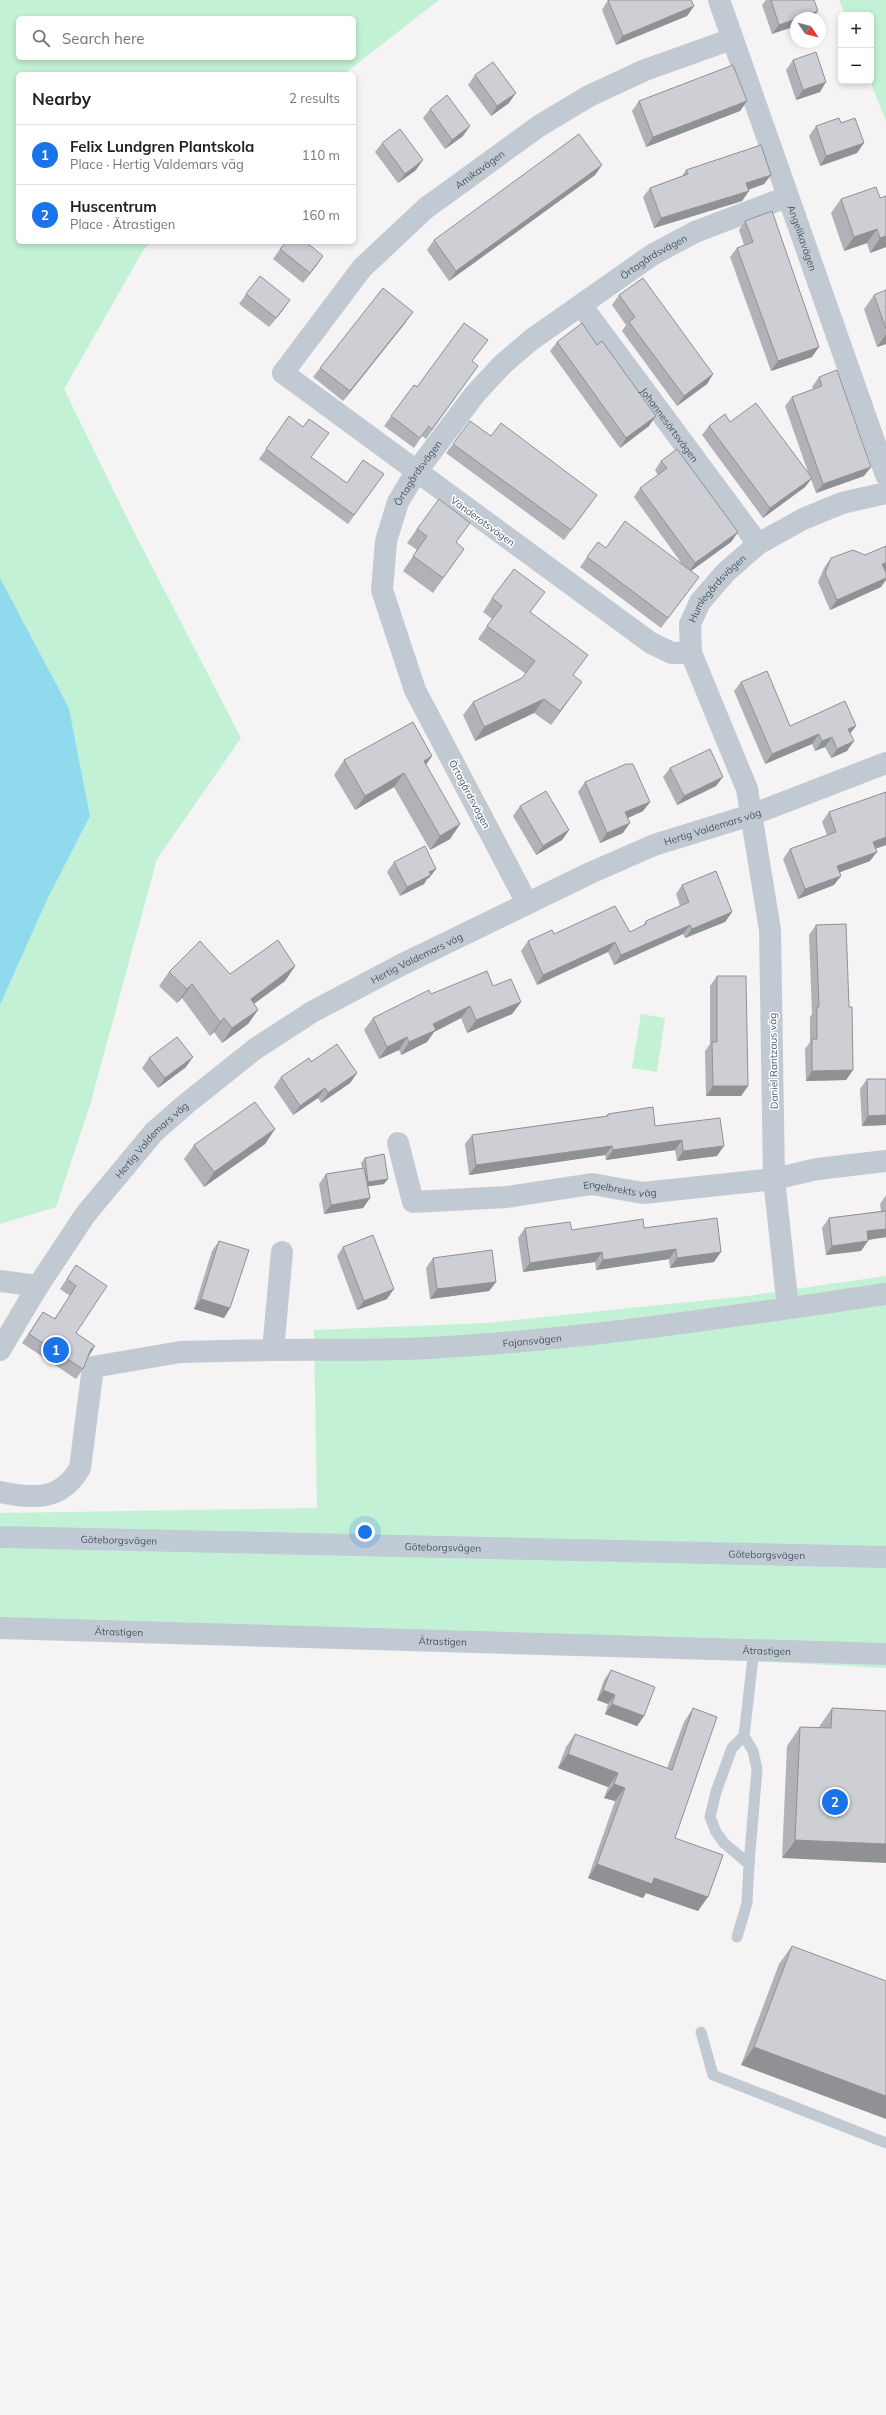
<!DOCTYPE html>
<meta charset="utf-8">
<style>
body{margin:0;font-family:Mulish,sans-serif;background:#f6f6f6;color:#222}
.controls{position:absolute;right:12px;top:12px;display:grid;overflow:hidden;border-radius:6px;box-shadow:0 2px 6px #0003}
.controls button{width:36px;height:36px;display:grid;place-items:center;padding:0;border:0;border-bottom:1px solid #e0e0e0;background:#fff;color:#222;font:20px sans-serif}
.compass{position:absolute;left:790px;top:12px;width:36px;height:36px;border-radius:50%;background:#fff;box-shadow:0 2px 6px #0003;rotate:125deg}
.you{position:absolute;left:365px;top:1532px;width:14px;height:14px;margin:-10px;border:3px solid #fff;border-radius:50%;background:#1a73e8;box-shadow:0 0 0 6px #1a73e833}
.badge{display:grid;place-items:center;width:26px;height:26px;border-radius:50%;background:#1a73e8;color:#fff;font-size:13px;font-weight:700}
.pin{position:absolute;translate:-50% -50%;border:2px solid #fff;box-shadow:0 1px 4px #0006}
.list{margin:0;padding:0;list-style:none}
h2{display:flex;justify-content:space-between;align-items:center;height:52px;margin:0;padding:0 16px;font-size:17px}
h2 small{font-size:13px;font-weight:400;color:#767676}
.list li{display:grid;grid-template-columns:26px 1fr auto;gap:12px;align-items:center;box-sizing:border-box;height:60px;padding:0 16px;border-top:1px solid #e0e0e0}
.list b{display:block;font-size:15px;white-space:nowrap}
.list p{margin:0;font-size:13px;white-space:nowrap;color:#767676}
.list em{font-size:13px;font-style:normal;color:#767676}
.icon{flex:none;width:22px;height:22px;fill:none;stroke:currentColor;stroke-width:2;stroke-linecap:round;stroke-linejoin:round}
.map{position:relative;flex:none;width:886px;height:2415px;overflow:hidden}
.search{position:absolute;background:#fff;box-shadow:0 2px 6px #0003;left:16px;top:16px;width:340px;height:44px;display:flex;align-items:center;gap:10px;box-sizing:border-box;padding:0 14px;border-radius:6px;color:#767676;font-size:15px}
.panel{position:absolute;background:#fff;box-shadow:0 2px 6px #0003;left:16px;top:72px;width:340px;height:172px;border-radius:6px}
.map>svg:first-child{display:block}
.green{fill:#c3f1d5;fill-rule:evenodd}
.water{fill:#90daee}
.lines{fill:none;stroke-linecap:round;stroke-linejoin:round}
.service{stroke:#c1cad2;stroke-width:11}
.minor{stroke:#c1cad2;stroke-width:22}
.secondary{stroke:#c1cbd6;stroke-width:22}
.wall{fill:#b0b2b7}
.shaded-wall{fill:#909195}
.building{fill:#cdcfd5;stroke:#909195}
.labels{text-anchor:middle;stroke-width:3;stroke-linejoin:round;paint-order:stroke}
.street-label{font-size:10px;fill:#4a5661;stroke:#fff}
</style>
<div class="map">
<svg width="886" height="2415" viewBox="0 0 886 2415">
<rect width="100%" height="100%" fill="#f5f3f3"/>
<g class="green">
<path d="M0,0h439l-95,74h-326v168h134l-8,7 -80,140 66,135 111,214 -84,121 -67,246 -34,102 -56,17v-219l47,-105 43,-84 -21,-108 -69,-130zM18,18h336v40h-336z"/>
<path d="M839,0h47v121l-16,-40 1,-66h-26z"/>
<path d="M641,1014l24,4 -8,54 -25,-4z"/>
<path d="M886,1276v392l-886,-47v-108l317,-5 -3,-178 173,-7 260,-27z"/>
</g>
<path class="water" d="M0,578l69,130 21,108 -43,84 -47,105z"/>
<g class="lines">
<g class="service">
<path d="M749,1864l8,-95 -4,-18 -9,-15 10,-87"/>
<path d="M737,1937l10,-34 2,-39 -25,-21 -8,-11 -6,-15 6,-25 16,-44 12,-12"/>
<path d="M701,2032l12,43 173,68"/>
</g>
<g class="minor">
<path id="s1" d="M719,0l167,475"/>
<path id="s2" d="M581,305l177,239"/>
<path id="s3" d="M691,653h-19l-21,-10 -368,-270 79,-105 64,-60 113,-82 50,-30 56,-26 87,-31"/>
<path id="s4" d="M527,903l-112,-213 -33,-100 4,-49 12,-39 18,-30 59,-78 28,-30 28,-24 121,-85 43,-23 92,-35"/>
<path id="s5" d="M398,1143l15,59 94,-5 85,-13 51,9 131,-14 43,-10 69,-8"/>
<path id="s6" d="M282,1252l-9,98c51,-1 103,1 155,-2 154,-8 306,-32 458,-54"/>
<path d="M0,1281l38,5"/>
<path id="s7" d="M788,1308l-14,-129 -4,-249 -23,-141 -56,-136 -1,-29 10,-22 25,-29 33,-29 45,-25 39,-16 44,-10"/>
<path id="s8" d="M0,1350l38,-64 47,-71 69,-83 32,-28 69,-55 57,-37 89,-47 187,-91 66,-29 97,-30 135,-52"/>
<path d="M0,1492c34,7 61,9 80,-24l13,-101 87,-15 93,-2"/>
<path id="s9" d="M0,1628l886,26"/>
</g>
<path class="secondary" id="s10" d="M0,1537l886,20"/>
</g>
<g class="wall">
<path d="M608,0l86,6 -7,10 -71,29 -14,-35z"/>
<path d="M766,0h48l-42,34 -10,-29z"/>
<path d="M793,60l27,32 -24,8 -10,-30z"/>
<path d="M475,75l34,28 -18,13 -23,-31z"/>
<path d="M639,101h108l-7,10 -94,36 -14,-36z"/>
<path d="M430,109l33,27 -18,13 -22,-31z"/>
<path d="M841,123l16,30 -37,13 -11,-30 7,-10z"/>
<path d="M382,143l34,27 -18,13 -23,-31z"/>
<path d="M602,165l-7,10 -146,106 -22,-31 7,-10z"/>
<path d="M686,170l85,5 -7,9 -16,6 -6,11 -88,27 -11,-31 7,-9 32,-12z"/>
<path d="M886,196v51l-16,6 -3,-10 -23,8 -13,-38 10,-14 39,-1z"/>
<path d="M745,221l67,136 -41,14 -41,-114 7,-9 7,-3 -5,-15z"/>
<path d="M280,249l43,7 -20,27 -30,-24z"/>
<path d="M886,290v54l-9,3 -13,-38 10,-14z"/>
<path d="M246,294l37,16 -14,17 -30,-23z"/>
<path d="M619,295l94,79 -6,10 -30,22 -55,-75 4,-6 -14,-20z"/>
<path d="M406,322l-63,79 -30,-24 7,-9z"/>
<path d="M557,342l40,3 52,81 -29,22 -70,-97z"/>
<path d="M472,362l6,4 -52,73 -4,-3 -8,12 -30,-22 30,-41 3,2z"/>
<path d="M819,377l45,99 -48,17 -5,-14 -6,8 -42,31 -61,-83 7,-9 21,-4 79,53 -24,-69 7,-9 21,-8 -1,-2z"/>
<path d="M289,416l23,42 35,25 37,-9 -36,50 -89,-65z"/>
<path d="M491,436l106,59 -33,45 -118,-87 7,-9z"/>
<path d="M661,461l77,71 -7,10 -40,29 1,15 -31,42 -81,-61 18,-25 8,6 76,16 -48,-67 6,-9 18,-13 -3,-5z"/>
<path d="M417,529l39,14 8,6 -31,44 -30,-22 14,-21 -10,-7z"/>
<path d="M886,546v25l-1,1 -4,15 -51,23 -12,-28 6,-14 7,-10 34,-3z"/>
<path d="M492,598l39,14 42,64 9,6 -31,43 -17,-12 -59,28 -12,-26 10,-13 49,-24 4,-4 -48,-35 14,-20 -9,-7z"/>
<path d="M741,682l49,44 61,8 -4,17 -16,7 -6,-11 -10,4 -3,-7 -47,20 -31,-73z"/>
<path d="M432,756l-6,9 34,59 -10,15 -20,11 -36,-63 -39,23 -21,-35 10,-15z"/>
<path d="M670,768l46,18 -39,19 -14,-28z"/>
<path d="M585,782l65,20 -7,9 -15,7 -5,15 -23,10 -22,-51z"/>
<path d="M886,792v53l-10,3 -6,13 -30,11 -6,13 -36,14 -15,-40 7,-10 37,-14 -5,-13 7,-10z"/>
<path d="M520,806l49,24 -7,10 -26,15 -23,-39z"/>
<path d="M394,862l42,7 -7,9 -2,1 -3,5 -24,12 -13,-24z"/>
<path d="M682,885l50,27 -7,10 -40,16 -2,-4 -69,31 -6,-13 -71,33 -16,-34 7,-10 26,-7 76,-2 13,-6 3,-5 34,-15 -4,-12z"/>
<path d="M816,925l33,82 4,63 -7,10 -40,1 -1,-32 5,-7v-25l2,-3 -3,-79z"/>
<path d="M295,966l-10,15 -31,23 4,6 -10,14 -26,19 -8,-11 -4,4 -28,-38 -5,5 -18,-17 10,-14 61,2z"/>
<path d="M717,976l31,110 -7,10h-35l-1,-45 5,-7v-58z"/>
<path d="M493,986l28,16 -9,12 -45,19 -6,-15 -27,14 -7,10 -26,13 -2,-5 -20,9 -15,-29 9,-12 58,-24z"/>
<path d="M149,1058l37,9 -28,21 -16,-20z"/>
<path d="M357,1073l-7,10 -29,20 -3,-5 -25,17 -19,-28 7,-10z"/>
<path d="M867,1079l19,46 -24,1 -2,-37z"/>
<path d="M608,1114l47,12 62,30 -40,5 -2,-11 -69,10 -1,-5 -136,20 -4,-31 7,-9 134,-19z"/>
<path d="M275,1129l-10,15 -61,43 -20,-28 10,-14z"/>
<path d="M365,1158l19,26 -16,2 2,12 -7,10 -39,6 -5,-30 7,-10 36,-6 -1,-5z"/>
<path d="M886,1195v42l-18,3 -7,11 -35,4 -4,-27 7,-10 52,-7 -1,-7z"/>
<path d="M525,1228l47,2 72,-2 70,34 -44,6 -1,-9 -73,11 -1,-8 -72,10 -5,-34z"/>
<path d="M219,1241l11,67 -6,10 -30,-9 18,-58z"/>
<path d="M343,1247l44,52 -30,11 -20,-54z"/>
<path d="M433,1258l63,24 -7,9 -59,8 -4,-31z"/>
<path d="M76,1265v68l13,23 -6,13 -7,10 -54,-36 21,-31 11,7 16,-23 -10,-7z"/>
<path d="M611,1670l33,46 -7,10 -32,-12 3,-10 -11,-4 7,-20z"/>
<path d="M693,1708l-18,130 23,73 -52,-18 -3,5 -55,-20 27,-77 -11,-3 4,-11 -50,-19 8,-21 9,-13 92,34 17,-46z"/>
<path d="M832,1708l54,3 -104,147 5,-112 13,-19 19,1v-1z"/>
<path d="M792,1946l94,35 -145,84 38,-101z"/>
</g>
<g class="shaded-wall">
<path d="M694,6l-7,10 -71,29 7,-9z"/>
<path d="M818,11l-5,7h-15z"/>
<path d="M796,19v7l-24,8 7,-9z"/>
<path d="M826,82l-6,10 -24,8 7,-10z"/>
<path d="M516,93l-7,10 -18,13 6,-10z"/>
<path d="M747,101l-7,10 -94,36 7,-10z"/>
<path d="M470,126l-7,10 -18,13 7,-9z"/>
<path d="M864,143l-7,10 -37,13 6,-10z"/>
<path d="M423,160l-7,10 -18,13 7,-9z"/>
<path d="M602,165l-7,10 -146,106 7,-10z"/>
<path d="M771,175l-7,9 -25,9 7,-10z"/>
<path d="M749,191l-7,10 -88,27 7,-10z"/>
<path d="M877,229l-10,14 -23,8 10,-14z"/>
<path d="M886,236v11l-16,6 10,-15z"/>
<path d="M323,256l-6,9 -14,18 7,-10z"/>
<path d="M290,300l-7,10 -14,17z"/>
<path d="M413,312l-7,10 -63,79 7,-10z"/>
<path d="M886,334v10l-9,3z"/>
<path d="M819,347l-7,10 -41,14 7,-10z"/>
<path d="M713,374l-6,10 -30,22 7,-10z"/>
<path d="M656,416l-7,10 -29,22 6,-10z"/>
<path d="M871,467l-7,9 -48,17 7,-9z"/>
<path d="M812,478l-7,9 -42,31 7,-10z"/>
<path d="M738,532l-7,10 -43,31 7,-10z"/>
<path d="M886,563v8l-11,3 7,-10z"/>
<path d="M886,578v2l-5,7 -51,23 7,-10z"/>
<path d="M582,682l-10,13 -21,30 9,-14z"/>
<path d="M544,699l-10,14 -59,28 9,-14z"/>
<path d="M856,726l-7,9 -1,-6z"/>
<path d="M819,734l-7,10 -47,20 7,-10z"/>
<path d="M832,737l-7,10 -10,4 7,-10z"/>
<path d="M854,741l-7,10 -16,7 6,-9z"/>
<path d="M432,756l-10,14 2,-9z"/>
<path d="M404,773l-10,14 -39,23 10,-14z"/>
<path d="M723,777l-7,9 -39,19 7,-9z"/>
<path d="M650,802l-7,9 -24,11 6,-10z"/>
<path d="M630,823l-7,10 -23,10 7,-10z"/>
<path d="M460,824l-10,15 -20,11 10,-14z"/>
<path d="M569,830l-7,10 -26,15 7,-9z"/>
<path d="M886,837v8l-19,7 6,-10z"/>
<path d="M877,852l-7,9 -40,15 7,-10z"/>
<path d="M436,869l-7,9 -2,1 -3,5 -24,12 7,-9 22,-15z"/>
<path d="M841,876l-7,9 -36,14 7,-10z"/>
<path d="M732,912l-7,10 -40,16 7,-9z"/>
<path d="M690,925l-7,9 -69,31 7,-10z"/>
<path d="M615,942l-7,10 -71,33 6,-10z"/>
<path d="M295,966l-10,15 -44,32 10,-14z"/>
<path d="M192,984l-10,14 -5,5 10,-14z"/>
<path d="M521,1002l-9,12 -45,19 9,-13z"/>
<path d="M470,1006l-9,12 -27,14 -7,10 -26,13 8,-13 24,-18z"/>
<path d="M258,1010l-10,14 -26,19 10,-15z"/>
<path d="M224,1018l-10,14 -4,4 10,-14z"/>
<path d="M407,1037l-8,13 -20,9 8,-12z"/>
<path d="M193,1057l-7,10 -28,21 7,-10z"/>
<path d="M853,1070l-7,10 -40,1 6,-10z"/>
<path d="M357,1073l-7,10 -29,20 7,-10z"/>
<path d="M713,1086h35l-7,10h-35z"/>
<path d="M325,1088l-7,10 -25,17 7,-9z"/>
<path d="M886,1115v10l-24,1 6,-10z"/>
<path d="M275,1129l-10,15 -61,43 10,-15z"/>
<path d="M682,1140l-7,10 -69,10 7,-10z"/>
<path d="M612,1146l-7,9 -136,20 7,-10z"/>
<path d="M724,1146l-7,10 -40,5 6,-10z"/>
<path d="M388,1179l-4,5 -19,3 3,-5z"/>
<path d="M370,1198l-7,10 -39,6 7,-9z"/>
<path d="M886,1229v8l-26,4 7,-10z"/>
<path d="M868,1241l-7,10 -35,4 6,-9z"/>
<path d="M676,1249l-7,10 -73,11 7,-10z"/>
<path d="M602,1252l-7,10 -72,10 7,-9z"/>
<path d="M721,1252l-7,10 -44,6 7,-10z"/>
<path d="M496,1282l-7,9 -59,8 7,-10z"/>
<path d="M394,1289l-7,10 -30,11 7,-9z"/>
<path d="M201,1299l29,9 -6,10 -30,-9z"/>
<path d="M95,1346l-6,10 -5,3 7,-10z"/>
<path d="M603,1690l12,5 -7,9 -11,-4z"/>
<path d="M612,1704l32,12 -7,10 -32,-12z"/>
<path d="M568,1754l50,19 -10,14 -50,-19z"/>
<path d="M614,1784l11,4 -10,13 -11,-3z"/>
<path d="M795,1840l91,4v19l-104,-5z"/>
<path d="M597,1864l57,14 54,19 -10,14 -52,-18 -3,5 -55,-20z"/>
<path d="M754,2047l132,49v23l-145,-54z"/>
</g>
<g class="building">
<path d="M608,0h83l3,6 -71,30z"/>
<path d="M771,0h43l4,11 -20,7h-2v1l-17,6z"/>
<path d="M816,52l10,30 -23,8 -10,-30z"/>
<path d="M493,62l23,31 -19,13 -22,-31z"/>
<path d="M733,65l14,36 -94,36 -14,-36z"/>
<path d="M447,95l23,31 -18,14 -22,-31z"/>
<path d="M839,118l2,5 14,-5 9,25 -38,13 -10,-30z"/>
<path d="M400,129l23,31 -18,14 -23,-31z"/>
<path d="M579,134l23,31 -146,106 -22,-31z"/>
<path d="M761,145l10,30 -25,8 3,8 -88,27 -11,-30 38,-14 -2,-4z"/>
<path d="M876,187l4,11 6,-2v40l-6,2 -3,-9 -23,8 -13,-38z"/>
<path d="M772,211l47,136 -41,14 -41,-113 16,-6 -8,-21z"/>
<path d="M286,242h20l17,14 -13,17 -30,-24z"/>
<path d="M260,276l30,24 -14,18 -30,-24z"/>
<path d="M643,278l70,96 -29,22 -55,-74 6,-5 -16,-22z"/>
<path d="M383,288l30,24 -63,79 -30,-23z"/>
<path d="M886,290v39l-12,-34z"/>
<path d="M464,323l24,17 -16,21 6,5 -46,63 -3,-3 -9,12 -29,-22 23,-31 3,2z"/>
<path d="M582,323l15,22 5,-4 54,75 -30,22 -69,-96z"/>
<path d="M837,370l34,97 -48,17 -31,-87 30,-11 -3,-9z"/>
<path d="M756,403l56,75 -42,30 -61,-82 16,-12 5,8z"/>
<path d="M289,416l14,11 6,-8 20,14 -18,24 36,26 16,-23 21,14 -30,41 -88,-66z"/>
<path d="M470,421l21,15 10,-13 96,72 -26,35 -118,-86z"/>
<path d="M677,449l61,83 -43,31 -55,-75 27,-20 -6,-7z"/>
<path d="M439,499l31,24 -14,19 8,7 -21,29 -30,-22 14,-20 -10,-7z"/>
<path d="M625,521l74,56 -31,41 -81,-61 11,-15 8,6z"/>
<path d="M886,546v17l-4,1 4,9v5l-49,22 -12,-27 6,-15 22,-8 12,5z"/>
<path d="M514,569l31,23 -15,20 58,43 -15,20 9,7 -22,29 -16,-12 -60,28 -11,-25 49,-24 13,-17 -48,-35 15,-20 -10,-8z"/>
<path d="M767,671l23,55 55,-25 11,25 -8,3 6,12 -17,8 -5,-12 -10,4 -3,-7 -47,20 -31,-72z"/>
<path d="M413,722l19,34 -8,5 36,63 -20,12 -36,-63 -39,23 -21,-36z"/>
<path d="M710,749l13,28 -39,19 -14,-28z"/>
<path d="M626,764h7l17,38 -25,10 5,11 -23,10 -22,-51z"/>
<path d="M546,791l23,39 -26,16 -23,-40z"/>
<path d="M886,792v45l-13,5 4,10 -40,14 4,10 -36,13 -15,-40 46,-17 -7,-20z"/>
<path d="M425,846l11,23 -7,3 2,3 -24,12 -13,-25z"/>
<path d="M716,871l16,41 -40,17 -2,-4 -69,30 -6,-13 -72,33 -15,-34 24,-11 2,4 61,-28 15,26 16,-8v-3l43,-19 -7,-17z"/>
<path d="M846,924l3,83h3l1,63 -41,1v-32h5v-32h2l-3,-82z"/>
<path d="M278,940l17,26 -44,33 7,11 -26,18 -8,-10 -4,4 -28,-38 -5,5 -18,-17 31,-31 30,33z"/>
<path d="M487,971l6,15 18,-7 10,23 -45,18 -6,-14 -37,18 3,6 -27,12 -2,-5 -20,10 -14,-29 56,-28 2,4z"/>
<path d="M717,976h29l2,110h-35l-1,-44h5z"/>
<path d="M177,1037l16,20 -28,21 -16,-20z"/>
<path d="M337,1044l20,29 -29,20 -3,-5 -25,18 -19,-29 28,-19 2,4z"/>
<path d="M867,1079h19v36l-18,1z"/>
<path d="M255,1102l20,27 -61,43 -20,-27z"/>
<path d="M653,1107l2,19 65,-8 4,28 -41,5 -1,-11 -69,10 -1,-4 -136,19 -4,-30 136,-19v-2z"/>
<path d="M384,1154l4,25 -20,3 -3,-24z"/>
<path d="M364,1168l6,30 -39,7 -5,-31z"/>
<path d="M886,1211v18l-19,2 1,10 -36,5 -3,-28z"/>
<path d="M717,1218l4,34 -44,6 -1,-9 -73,11 -1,-8 -72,11 -5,-35 45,-6 2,8 71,-11 1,9z"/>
<path d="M373,1235l21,54 -30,12 -21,-54z"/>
<path d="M219,1241l30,9 -19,58 -29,-9z"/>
<path d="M492,1250l4,32 -59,7 -4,-31z"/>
<path d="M76,1265l31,21 -31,47 19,13 -4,3 -8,20 -54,-35 14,-22 12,7 21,-33 -9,-7z"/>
<path d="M611,1670l44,17 -11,29 -32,-12 3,-9 -12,-5z"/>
<path d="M693,1708l24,9 -42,121 48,17 -15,42 -54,-19 -2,6 -55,-20 28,-76 -11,-4 4,-11 -50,-19 7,-20 97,36z"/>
<path d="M832,1708l54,3v133l-91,-4 5,-113 31,1z"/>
<path d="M792,1946l94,35v115l-132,-49z"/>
</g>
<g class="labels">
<g class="street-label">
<text dy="4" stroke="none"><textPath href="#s3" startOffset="784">Amikavägen</textPath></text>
<text dy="4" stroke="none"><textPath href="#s1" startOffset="252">Angelikavägen</textPath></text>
<text dy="4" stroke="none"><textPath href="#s4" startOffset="795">Örtagårdsvägen</textPath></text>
<text dy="4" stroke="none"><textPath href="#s2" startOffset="149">Johannesörtsvägen</textPath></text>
<text dy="4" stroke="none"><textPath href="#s4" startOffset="471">Örtagårdsvägen</textPath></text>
<text transform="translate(483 521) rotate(36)" y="4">Vänderotsvägen</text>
<text dy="4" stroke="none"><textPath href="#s7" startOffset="743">Humlegårdsvägen</textPath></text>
<text transform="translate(470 794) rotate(62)" y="4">Örtagårdsvägen</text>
<text dy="4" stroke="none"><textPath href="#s8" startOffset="908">Hertig Valdemars väg</textPath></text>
<text dy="4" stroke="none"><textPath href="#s8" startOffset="584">Hertig Valdemars väg</textPath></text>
<text transform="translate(773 1061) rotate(-91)" y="4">Daniel Rantzaus väg</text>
<text dy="4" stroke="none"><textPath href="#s8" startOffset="260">Hertig Valdemars väg</textPath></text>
<text dy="4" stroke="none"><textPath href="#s5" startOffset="269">Engelbrekts väg</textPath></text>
<text dy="4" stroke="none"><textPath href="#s6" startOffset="358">Fajansvägen</textPath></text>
<text dy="4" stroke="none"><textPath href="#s10" startOffset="119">Göteborgsvägen</textPath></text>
<text dy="4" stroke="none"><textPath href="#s10" startOffset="443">Göteborgsvägen</textPath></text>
<text dy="4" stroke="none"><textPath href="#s10" startOffset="767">Göteborgsvägen</textPath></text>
<text dy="4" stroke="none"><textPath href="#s9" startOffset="119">Ätrastigen</textPath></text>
<text dy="4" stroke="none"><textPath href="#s9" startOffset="443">Ätrastigen</textPath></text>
<text dy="4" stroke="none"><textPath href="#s9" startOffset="767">Ätrastigen</textPath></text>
</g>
</g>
</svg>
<div class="controls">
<button>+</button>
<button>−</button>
</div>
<svg class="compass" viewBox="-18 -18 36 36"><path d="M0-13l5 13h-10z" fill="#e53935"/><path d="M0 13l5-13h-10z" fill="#767676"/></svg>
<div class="you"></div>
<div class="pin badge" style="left:56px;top:1350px">1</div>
<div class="pin badge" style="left:835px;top:1802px">2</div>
<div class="search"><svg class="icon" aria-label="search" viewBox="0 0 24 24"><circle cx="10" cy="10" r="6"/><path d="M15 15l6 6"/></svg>Search here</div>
<section class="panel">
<h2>Nearby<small>2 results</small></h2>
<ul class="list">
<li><span class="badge">1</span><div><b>Felix Lundgren Plantskola</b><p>Place · Hertig Valdemars väg</p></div><em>110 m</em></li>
<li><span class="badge">2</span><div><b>Huscentrum</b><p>Place · Ätrastigen</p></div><em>160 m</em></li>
</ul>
</section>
</div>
